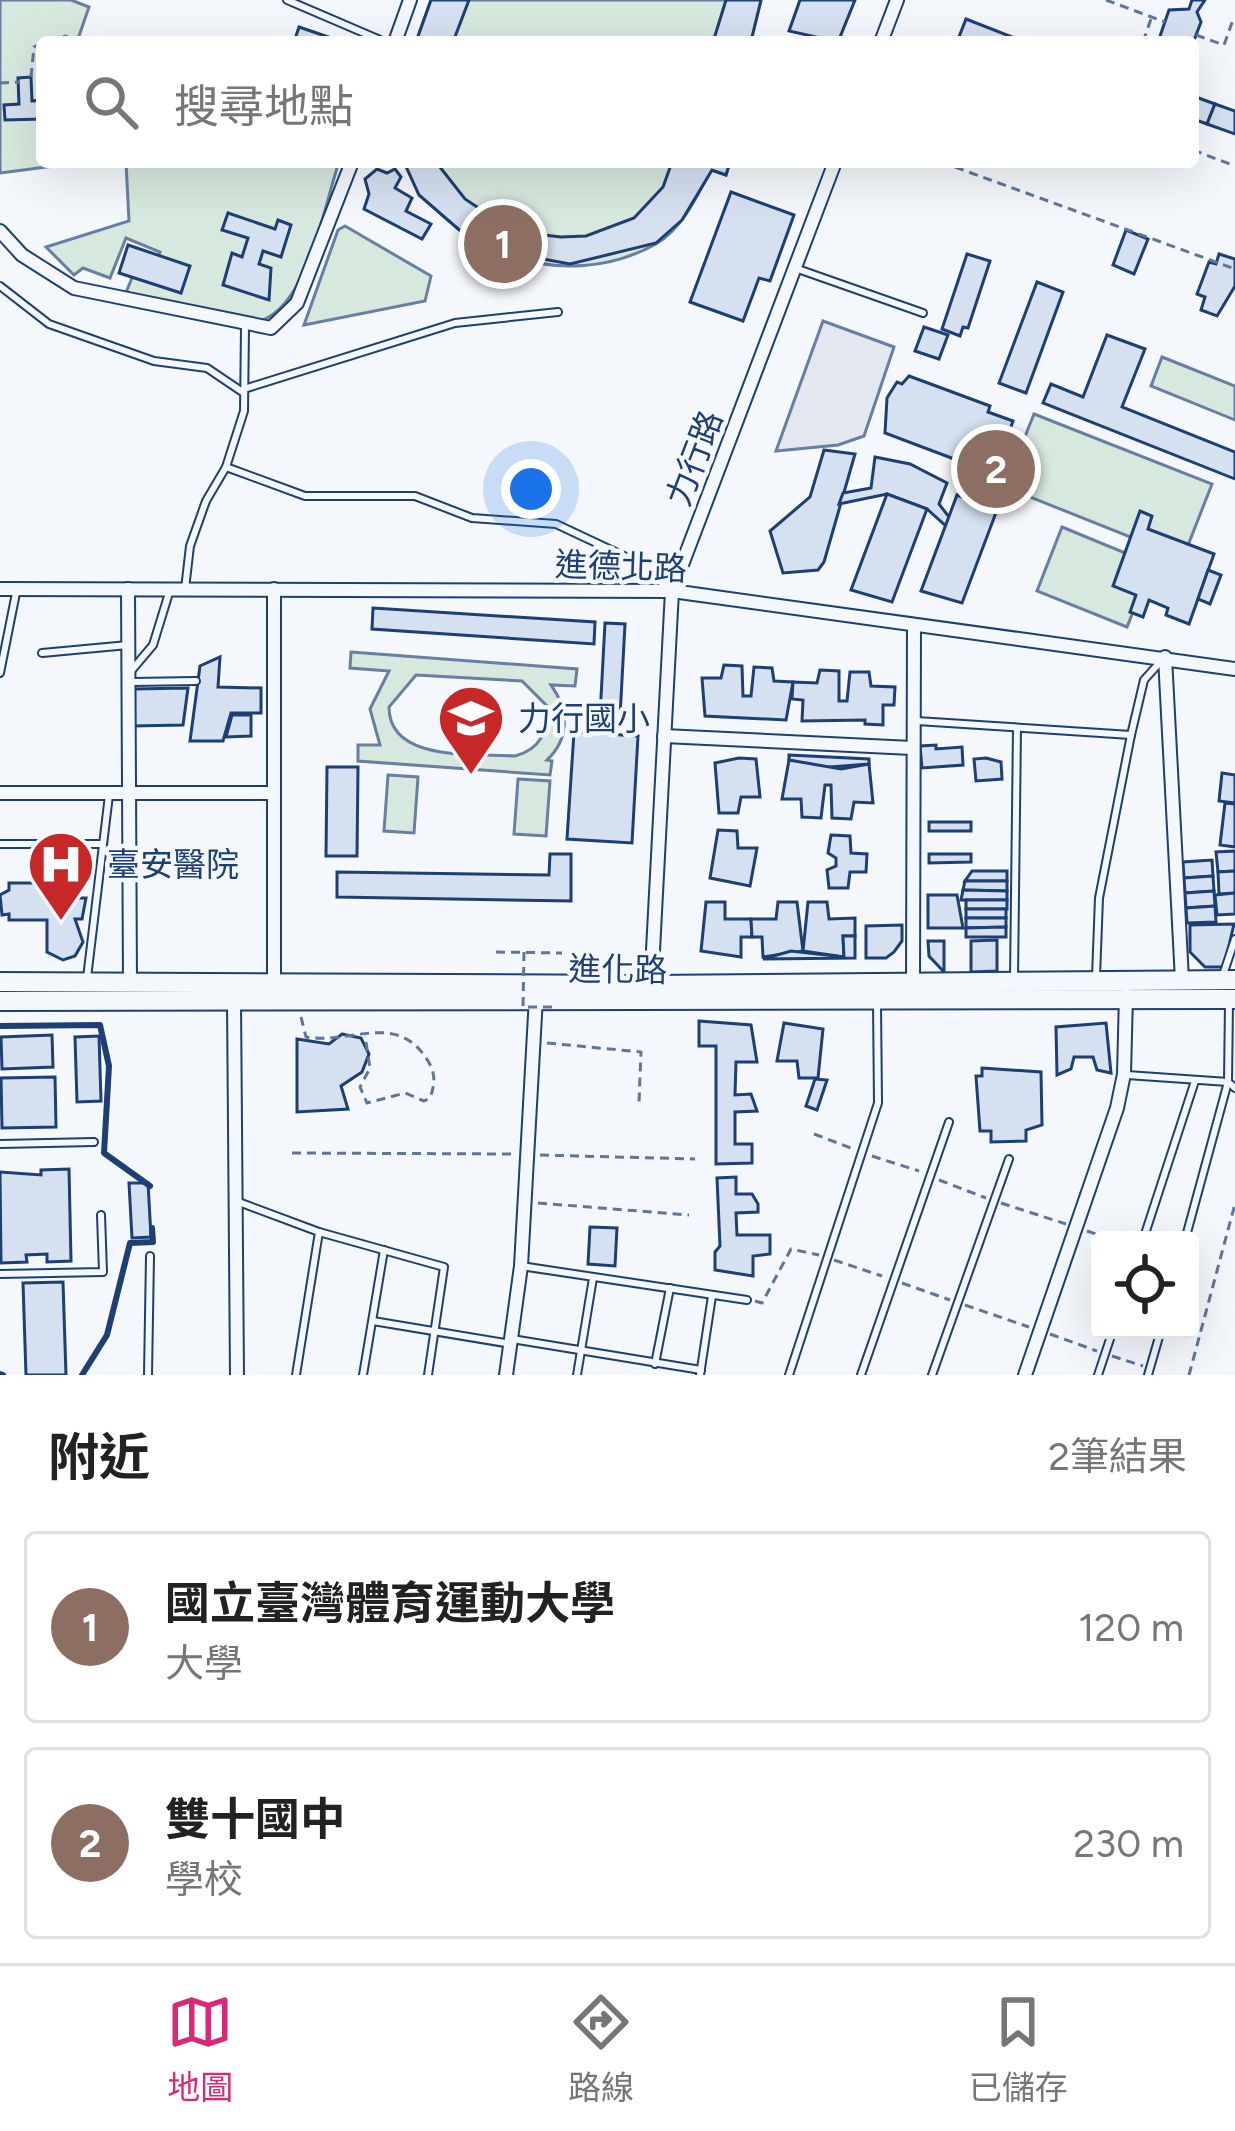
<!DOCTYPE html>
<html lang="zh-TW">
<meta charset="utf-8">
<style>
body{margin:0;font-family:Figtree,"Noto Sans TC",sans-serif;background:#f6f6f6;color:#222}
.controls{position:absolute;right:36px;bottom:36px;display:grid;overflow:hidden;border-radius:12px;box-shadow:0 12px 48px #0002}
.controls button{width:108px;height:108px;display:grid;place-items:center;padding:0;border:0;border-bottom:3px solid #e0e0e0;background:#fff;color:#222;font:60px sans-serif}
.you{position:absolute;left:531px;top:489px;width:42px;height:42px;margin:-30px;border:9px solid #fff;border-radius:50%;background:#1a73e8;box-shadow:0 0 0 18px #1a73e833}
.badge{display:grid;place-items:center;width:78px;height:78px;border-radius:50%;background:#db2777;color:#fff;font-size:39px;font-weight:700}
.pin{position:absolute;translate:-50% -50%;border:6px solid #fff;box-shadow:0 3px 12px #0006}
.list{margin:0;padding:0;list-style:none}
h2{display:flex;justify-content:space-between;align-items:center;height:156px;margin:0;padding:0 48px;font-size:51px}
h2 small{font-size:39px;font-weight:400;color:#767676}
.list li{display:grid;grid-template-columns:78px 1fr auto;gap:36px;align-items:center;box-sizing:border-box;height:192px;margin:0 24px 24px;padding:0 24px;border:3px solid #e0e0e0;border-radius:12px}
.list b{display:block;font-size:45px;white-space:nowrap}
.list p{margin:0;font-size:39px;white-space:nowrap;color:#767676}
.list em{font-size:39px;font-style:normal;color:#767676}
.icon{flex:none;width:66px;height:66px;fill:none;stroke:currentColor;stroke-width:2;stroke-linecap:round;stroke-linejoin:round}
.map{position:relative;flex:none;width:1235px;height:1375px;overflow:hidden}
.search{position:absolute;background:#fff;box-shadow:0 12px 48px #0002;left:36px;right:36px;top:36px;height:132px;display:flex;align-items:center;gap:30px;box-sizing:border-box;padding:0 42px;border-radius:12px;color:#767676;font-size:45px}
.sheet{height:588px;background:#fff}
nav{display:flex;justify-content:space-around;align-items:center;box-sizing:border-box;height:168px;border-top:3px solid #e0e0e0;background:#fff;font-size:33px;color:#767676}
nav a{display:grid;justify-items:center;gap:6px}
nav .on{color:#db2777}
.map>svg:first-child{display:block}
.green{fill:#d7e8df;stroke:#687fa3;stroke-width:3;fill-rule:evenodd}
.parking{fill:#e3e8f0;stroke:#687fa3;stroke-width:3}
.building{fill:#d5e0f0;stroke:#1d3f73;stroke-width:3}
.lines{fill:none;stroke-linecap:round;stroke-linejoin:round}
.lane-casing{stroke:#1d3f73;stroke-width:10}
.street-casing{stroke:#1d3f73;stroke-width:16}
.primary-casing{stroke:#1d3f73;stroke-width:22}
.path{stroke:#5e769c;stroke-width:3;stroke-dasharray:9 6;stroke-linecap:butt}
.lane{stroke:#f4f7fb;stroke-width:6}
.street{stroke:#f4f7fb;stroke-width:12}
.primary{stroke:#f4f7fb;stroke-width:18}
.path-bridge{stroke:#5e769c;stroke-width:3;stroke-dasharray:9 6;stroke-linecap:butt}
.wall{stroke:#1d3f73;stroke-width:6}
.labels{text-anchor:middle;stroke-width:9;stroke-linejoin:round;paint-order:stroke}
.street-label{font-size:33px;fill:#1d3f73;stroke:#f4f7fb}
.poi-label{font-size:33px;fill:#1d3f73;stroke:#f4f7fb;text-anchor:start}
</style>
<div class="map">
<svg width="1235" height="1375" viewBox="0 0 1235 1375">
<rect width="100%" height="100%" fill="#f4f7fb"/>
<g class="green">
<path d="M0,0h71l18,7 -10,29 4,6h-41v120h43l-85,11z"/>
<path d="M431,0h330l-9,37 12,5h-348z"/>
<path d="M126,162h213c-16,46 -34,163 -93,161 -39,-2 -83,-19 -121,-28l11,-27 17,2 7,-18 -34,-14 -16,40 -27,-10 -9,7 -28,-28 83,-26z"/>
<path d="M404,162h326l-4,13 -15,-5c-14,26 -29,59 -55,74 -92,51 -210,9 -252,-82z"/>
<path d="M345,226l86,50 -6,25 -121,24 34,-95z"/>
<path d="M1162,357l73,29v34l-84,-34z"/>
<path d="M1034,414l178,70 -29,74 -178,-71z"/>
<path d="M1062,527l90,37 -25,63 -90,-36z"/>
<path d="M351,652l226,17 -2,17 -24,-1c18,25 19,53 -4,75l5,1 -2,14 -192,-14v-16h22l-10,-36 19,-38 -39,-3zM416,675l106,6 25,25c1,25 -6,43 -32,50 -39,-3 -126,7 -126,-49z"/>
<path d="M388,775l30,2 -4,56 -30,-2z"/>
<path d="M518,779l32,2 -4,55 -32,-2z"/>
</g>
<path class="parking" d="M823,321l71,26 -30,89 -26,9 -62,6z"/>
<g class="building">
<path d="M431,0h38l-16,42h-37z"/>
<path d="M726,0h35l-9,37 12,5h-51z"/>
<path d="M800,0h55l-17,42 -49,-11z"/>
<path d="M1192,0h13l-8,12 4,10 -8,21 -35,-1 11,-32 20,-1z"/>
<path d="M966,19l59,23h-68z"/>
<path d="M299,27l44,15h-49z"/>
<path d="M31,77l1,24 10,-1v19l-37,1 -1,-15 15,-1 -1,-26z"/>
<path d="M1193,96l22,8 -8,20 -14,-5z"/>
<path d="M1215,104l20,7v23l-28,-10z"/>
<path d="M404,162h32l29,37 21,14 49,21 26,3 25,-1 48,-18 29,-31 9,-25h58l-4,13 -14,-5 -30,50 -26,23 -86,21 -91,-17 -60,-52z"/>
<path d="M377,169l10,4 8,-4 6,8 -6,11 17,10 -6,13 25,13 -9,15 -58,-30 5,-15 -4,-15z"/>
<path d="M731,192l63,23 -24,66 -11,-3 -16,43 -53,-19z"/>
<path d="M228,213l47,16 3,-9 13,5 -10,32 -18,-6 -4,13 12,4 -2,32 -46,-15 9,-32 10,4 6,-19 -26,-8z"/>
<path d="M1126,230l22,9 -14,35 -21,-9z"/>
<path d="M128,245l62,21 -9,27 -62,-20z"/>
<path d="M967,254l23,7 -22,67 -5,-1 -3,9 -18,-7z"/>
<path d="M1219,254l16,5v27l-18,30 -16,-6 4,-13 -8,-3 12,-32 7,2z"/>
<path d="M1037,282l26,10 -37,101 -27,-10z"/>
<path d="M924,327l24,8 -9,24 -24,-8z"/>
<path d="M1107,335l38,14 -23,58 113,45v27l-192,-76 8,-19 32,13z"/>
<path d="M909,376l81,30 -2,6 25,9 -17,48 -24,-9 -2,5 -85,-32 2,-35 10,-16 5,2z"/>
<path d="M824,450l31,4 -31,108 -6,8 -35,3 -13,-42 40,-34z"/>
<path d="M875,457l35,7 37,19 -8,21 10,13 -3,9 -19,-17 -40,-15 -48,10 4,-11 28,-5z"/>
<path d="M887,494l40,15 -35,93 -41,-12z"/>
<path d="M957,495l40,15 -35,93 -41,-12z"/>
<path d="M1140,511l12,5 -4,13 66,25 -25,70 -23,-9 2,-7 -19,-8 -6,17 -13,-5 6,-17 -23,-9z"/>
<path d="M1208,570l13,5 -11,29 -12,-5z"/>
<path d="M373,608l222,14 -1,22 -222,-15z"/>
<path d="M605,623l20,1 -5,93 -20,-1z"/>
<path d="M220,657l-2,30 43,1v25h-30l-8,28h-33l10,-75z"/>
<path d="M724,665l18,1 1,30h8l3,-29 18,1 2,13 19,1 -7,38 -81,-4 -3,-38h19z"/>
<path d="M820,670l19,1v30h8l3,-29h19l2,14 24,1 -1,18h-11v20l-18,-1v-4l-63,1 1,-21 -11,-1 1,-17 24,1z"/>
<path d="M188,688l-5,37 -50,1v-37z"/>
<path d="M232,715h19v21l-25,1z"/>
<path d="M574,732l64,4 -6,107 -65,-4z"/>
<path d="M936,745v4l26,-2 1,18 -41,3 -2,-22z"/>
<path d="M789,755l80,4v5l-52,4 -28,-8z"/>
<path d="M739,758l17,1 4,38h-19l-3,16h-19l-4,-50z"/>
<path d="M986,758l15,4 1,17 -26,2 -2,-22z"/>
<path d="M789,760l52,9 28,-5 4,39 -19,-1 -3,17 -19,-1 -1,-33h-6l-4,33 -19,-1 -1,-18h-19z"/>
<path d="M327,767h31l-1,89h-31z"/>
<path d="M1222,773l13,2v28l-16,-2z"/>
<path d="M1225,803l10,1v43l-15,-2z"/>
<rect x="929" y="822" width="42" height="9"/>
<path d="M718,830l19,1 1,17h19l-7,38 -40,-8z"/>
<path d="M831,835l19,1 1,17 16,1 -1,18h-16l-2,16h-19l-2,-18 9,-4v-8l-8,-5z"/>
<path d="M1235,851v20l-17,1 -2,-20z"/>
<path d="M550,854h21v47l-234,-4v-25l212,3z"/>
<path d="M929,854h42v8l-42,1z"/>
<path d="M1212,860l1,16 -29,2 -1,-16z"/>
<path d="M972,871h35v10h-42z"/>
<path d="M1235,871v22l-16,1 -1,-22z"/>
<path d="M1213,876l1,15 -29,2 -1,-15z"/>
<path d="M965,881h42v10l-44,-1z"/>
<path d="M9,883h62l3,15h12l-4,21h-7l8,23 -8,14 -12,4 -16,-8v-32h-38v-6l-7,1 -2,-20 9,-5z"/>
<path d="M963,890l44,1v9h-46z"/>
<path d="M1214,891l1,15 -29,2 -1,-15z"/>
<path d="M1235,893v21l-18,1 -2,-20z"/>
<path d="M928,895h29l6,33h-35z"/>
<rect x="966" y="900" width="41" height="9"/>
<path d="M706,902h19v17h26l1,18h-11v20l-40,-6z"/>
<path d="M778,902h19l6,49 -40,6 -1,-20h-10l-1,-18h25z"/>
<path d="M808,902h19l2,17 26,-1v18h-12l1,21 -41,-6z"/>
<path d="M1215,906l1,16 -29,1 -1,-15z"/>
<rect x="966" y="909" width="40" height="9"/>
<path d="M966,918h40v9l-40,1z"/>
<path d="M1234,924l-10,43h-19l-15,-15v-27z"/>
<path d="M902,925v16l-8,11 -8,6h-20v-32z"/>
<path d="M1006,927v10h-40v-9z"/>
<path d="M843,936h12v22l-92,1 28,-8 53,6z"/>
<path d="M997,940v31l-26,1v-31z"/>
<path d="M928,941h16v31l-15,-16z"/>
<path d="M699,1021l52,4 6,37h-21l-1,33 16,-1 6,17 -22,1v32h17v19l-36,1v-118h-17z"/>
<path d="M784,1023l39,6 -5,49h-19l-2,-17h-20z"/>
<path d="M1106,1023l5,50 -14,-3 -4,-13h-19l-3,12 -14,6 -1,-48z"/>
<path d="M342,1034l19,4 8,16 -7,18 -21,14 7,23 -51,3v-73l32,5z"/>
<path d="M52,1035l1,32 -51,2 -1,-32z"/>
<path d="M99,1036l2,65 -24,1 -2,-65z"/>
<path d="M982,1068l59,4 1,53 -16,5v11l-35,1v-11h-11l-4,-55h6z"/>
<path d="M55,1077l1,50 -54,1 -1,-50z"/>
<path d="M815,1079l12,1 -10,30 -11,-4z"/>
<path d="M69,1169l2,92 -24,1v-8l-21,1 1,7 -26,1 -1,-91 41,3v-5z"/>
<path d="M736,1177v17h16l6,10v8l-22,1 1,22h33v19l-17,2v20l-38,-6v-18l5,-6 -3,-68z"/>
<path d="M129,1183h19l3,54 -19,1z"/>
<path d="M590,1227l27,1 -2,38 -27,-2z"/>
<path d="M63,1282l3,93h-40l-3,-92z"/>
</g>
<g class="lines">
<defs>
<g id="lane">
<path d="M287,0l98,42"/>
<path d="M795,268l128,45"/>
<path d="M0,286l49,38 105,37 53,7 37,25"/>
<path d="M244,389l211,-66 103,-11"/>
<path d="M226,467l79,29h110l57,22 84,6 83,39 29,25"/>
<path d="M185,589l5,-43 16,-45 20,-34 18,-56 1,-84"/>
<path d="M42,653l86,-8"/>
<path d="M131,671l22,-26 16,-52"/>
<path d="M0,673l16,-80"/>
<path d="M132,682l64,-1"/>
<path d="M917,721l214,14"/>
<path d="M0,844h102"/>
<path d="M1223,975l12,-36"/>
<path d="M1096,977l3,-79 32,-163 13,-55 18,-20"/>
<path d="M87,978l22,-183"/>
<path d="M1014,979l3,-251"/>
<path d="M1127,1075l101,7 7,6"/>
<path d="M0,1144l94,-2"/>
<path d="M236,1201l83,31 125,35 -16,108"/>
<path d="M1143,1240l52,-159"/>
<path d="M1185,1240l43,-158 1,-80"/>
<path d="M521,1266l226,34"/>
<path d="M0,1274l103,-2 -2,-57"/>
<path d="M373,1321l138,23"/>
<path d="M512,1339l189,31"/>
<path d="M655,1364l15,-76"/>
<path d="M148,1375l2,-119"/>
<path d="M296,1375l23,-143"/>
<path d="M363,1375l21,-125"/>
<path d="M577,1375l16,-97"/>
<path d="M700,1375l12,-79"/>
<path d="M789,1375l89,-272 -1,-100"/>
<path d="M861,1375l88,-253"/>
<path d="M932,1375l77,-216"/>
<path d="M1098,1375l15,-45"/>
<path d="M1148,1375l13,-45"/>
</g>
<g id="street">
<path d="M395,42l15,-42"/>
<path d="M881,42l16,-42"/>
<path d="M0,231l22,24 52,33 197,40 26,-25 55,-141"/>
<path d="M0,589l672,2 563,78"/>
<path d="M128,589l2,393"/>
<path d="M1165,657l17,323"/>
<path d="M664,736l248,12"/>
<path d="M0,793h272"/>
<path d="M913,982l1,-357"/>
<path d="M268,986l6,-3v-394"/>
<path d="M651,988l21,-397 163,-429"/>
<path d="M237,1375l-3,-374 4,-2"/>
<path d="M506,1375l15,-109 15,-269"/>
<path d="M1025,1375l92,-267 7,-34 2,-79"/>
</g>
<g id="primary">
<path d="M0,982l651,3 584,-5"/>
<path d="M0,1001l1235,-2"/>
</g>
</defs>
<use href="#lane" class="lane-casing"/>
<use href="#street" class="street-casing"/>
<use href="#primary" class="primary-casing"/>
<g class="path">
<path d="M1106,0l59,22"/>
<path d="M1196,35l28,10 10,-28"/>
<path d="M49,42l17,-6 5,6"/>
<path d="M1143,42l8,-23"/>
<path d="M31,77l3,-30 8,-3"/>
<path d="M0,83l19,-1"/>
<path d="M1193,150l42,16"/>
<path d="M941,162l294,107"/>
<path d="M496,952l66,1"/>
<path d="M301,1017l5,20c45,8 91,-27 122,24 8,13 7,23 2,37l-6,3 -19,-8 -38,10 -7,-16 10,-19 -5,-32"/>
<path d="M547,1043l94,9 -2,50"/>
<path d="M814,1134l37,14"/>
<path d="M292,1153l221,1"/>
<path d="M540,1155l155,4"/>
<path d="M872,1156l47,15"/>
<path d="M939,1180l47,18"/>
<path d="M538,1203l151,12"/>
<path d="M1001,1203l65,21"/>
<path d="M1087,1231l26,9"/>
<path d="M834,1260l48,16"/>
<path d="M902,1283l48,17"/>
<path d="M755,1301l7,2 29,-54 28,6"/>
<path d="M965,1305l64,22"/>
<path d="M1050,1334l47,17"/>
<path d="M1112,1356l31,10"/>
<path d="M1189,1375l46,-171"/>
</g>
<use href="#lane" class="lane"/>
<use href="#street" class="street"/>
<use href="#primary" class="primary"/>
<path class="path-bridge" d="M524,952l-1,55h33"/>
<g class="wall">
<path d="M0,1026l100,-1 9,41 -5,87 46,33"/>
<path d="M0,1374l3,1"/>
<path d="M82,1375l25,-40 23,-92 23,-1 -1,-14"/>
</g>
</g>
<defs>
<symbol id="school-pin" viewBox="-11 -11 22 30"><path d="M0 17L-7.5 6A9.5 9.5 0 1 1 7.5 6Z" fill="#c62828" stroke="#f4f7fb"/><path d="M0-5L7-2L0 1L-7-2ZM-4 1L0 2.5L4 1V4Q0 6-4 4Z" fill="#fff"/></symbol>
<symbol id="hospital-pin" viewBox="-11 -11 22 30"><path d="M0 17L-7.5 6A9.5 9.5 0 1 1 7.5 6Z" fill="#c62828" stroke="#f4f7fb"/><path d="M-5-5h3v3.5h4V-5h3V5h-3V1.5h-4V5h-3Z" fill="#fff"/></symbol>
</defs>
<g fill-rule="evenodd">
<use href="#school-pin" x="433" y="680" width="76" height="104"/>
<use href="#hospital-pin" x="23" y="826" width="76" height="104"/>
</g>
<g class="labels">
<g class="street-label">
<text transform="translate(694 458) rotate(-69)" y="12">力行路</text>
<text transform="translate(621 566) rotate(2)" y="12">進德北路</text>
<text transform="translate(618 969) rotate(1)" y="12">進化路</text>
</g>
<g class="poi-label">
<text x="518" y="730">力行國小</text>
<text x="107" y="876">臺安醫院</text>
</g>
</g>
</svg>
<div class="controls">
<button><svg class="icon" aria-label="locate" viewBox="0 0 24 24"><circle cx="12" cy="12" r="6"/><path d="M12 2v4M12 18v4M2 12h4M18 12h4"/></svg></button>
</div>
<div class="you"></div>
<div class="pin badge" style="left:503px;top:244px;background:#8d6e63">1</div>
<div class="pin badge" style="left:996px;top:469px;background:#8d6e63">2</div>
<div class="search"><svg class="icon" aria-label="search" viewBox="0 0 24 24"><circle cx="10" cy="10" r="6"/><path d="M15 15l6 6"/></svg>搜尋地點</div>
</div>
<section class="sheet">
<h2>附近<small>2筆結果</small></h2>
<ul class="list">
<li><span class="badge" style="background:#8d6e63">1</span><div><b>國立臺灣體育運動大學</b><p>大學</p></div><em>120 m</em></li>
<li><span class="badge" style="background:#8d6e63">2</span><div><b>雙十國中</b><p>學校</p></div><em>230 m</em></li>
</ul>
</section>
<nav>
<a class="on"><svg class="icon" aria-label="map" viewBox="0 0 24 24"><path d="M3 6l6-2 6 2 6-2v14l-6 2-6-2-6 2zM9 4v14M15 6v14"/></svg>地圖</a>
<a><svg class="icon" aria-label="directions" viewBox="0 0 24 24"><path d="M12 3l9 9-9 9-9-9zM9 14v-3h6M13 9l2 2-2 2"/></svg>路線</a>
<a><svg class="icon" aria-label="saved" viewBox="0 0 24 24"><path d="M7 4h10v16l-5-4-5 4z"/></svg>已儲存</a>
</nav>
